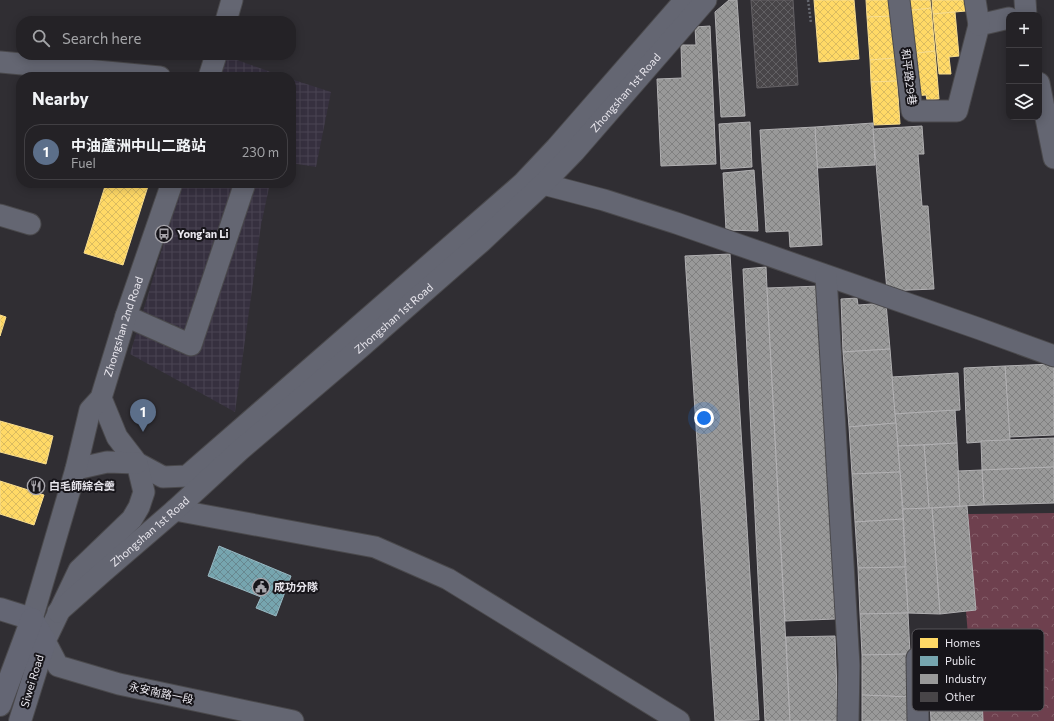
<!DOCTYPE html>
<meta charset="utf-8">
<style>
body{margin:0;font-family:Commissioner,"Noto Sans TC",sans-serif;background:#302f32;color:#f1f3f6}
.controls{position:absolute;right:12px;top:12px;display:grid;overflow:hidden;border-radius:8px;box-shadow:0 2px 10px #0003}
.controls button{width:36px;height:36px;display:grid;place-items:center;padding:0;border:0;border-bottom:1px solid #413f43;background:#242226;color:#f1f3f6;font:20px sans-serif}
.you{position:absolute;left:704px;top:418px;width:14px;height:14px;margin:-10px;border:3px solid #fff;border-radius:50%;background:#1a73e8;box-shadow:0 0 0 6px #1a73e833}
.badge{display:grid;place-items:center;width:26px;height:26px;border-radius:50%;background:#a8a6ac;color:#fff;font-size:13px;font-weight:700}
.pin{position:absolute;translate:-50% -33px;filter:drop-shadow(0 1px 2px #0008)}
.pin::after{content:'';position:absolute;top:21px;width:14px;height:12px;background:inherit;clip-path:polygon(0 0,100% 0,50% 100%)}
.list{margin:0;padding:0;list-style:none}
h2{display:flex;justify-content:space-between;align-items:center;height:52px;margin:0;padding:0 16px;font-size:17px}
h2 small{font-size:13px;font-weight:400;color:#a3a4a7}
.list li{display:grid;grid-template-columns:26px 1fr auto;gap:12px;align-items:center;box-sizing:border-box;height:56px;margin:0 8px 8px;padding:0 8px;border:1px solid #413f43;border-radius:16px}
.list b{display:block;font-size:15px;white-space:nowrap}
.list p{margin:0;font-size:13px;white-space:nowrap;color:#a3a4a7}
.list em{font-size:13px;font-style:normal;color:#a3a4a7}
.icon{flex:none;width:22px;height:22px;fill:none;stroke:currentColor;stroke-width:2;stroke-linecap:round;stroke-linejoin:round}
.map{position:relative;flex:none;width:1054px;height:721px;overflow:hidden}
.search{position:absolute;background:#242226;box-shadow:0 2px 10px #0003;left:16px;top:16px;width:280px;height:44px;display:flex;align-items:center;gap:10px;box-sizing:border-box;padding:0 14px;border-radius:16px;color:#a3a4a7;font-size:15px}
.panel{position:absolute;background:#242226;box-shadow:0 2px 10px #0003;left:16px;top:72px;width:280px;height:116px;border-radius:16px}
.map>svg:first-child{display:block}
.industrial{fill:url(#industrial-grid)}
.forest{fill:url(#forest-crowns)}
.homes{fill:url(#homes-cross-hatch);stroke:#f8dd8e}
.public{fill:url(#public-cross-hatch);stroke:#98b8c2}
.industry{fill:url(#industry-cross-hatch);stroke:#b1b0b2}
.building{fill:url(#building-cross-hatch);stroke:#646165}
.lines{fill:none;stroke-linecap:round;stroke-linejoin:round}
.minor-casing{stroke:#4a494c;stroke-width:23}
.major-casing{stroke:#4a494c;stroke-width:24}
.path{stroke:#666870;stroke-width:2.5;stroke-dasharray:2 2;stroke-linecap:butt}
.minor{stroke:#646672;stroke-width:21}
.major{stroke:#646674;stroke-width:22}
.labels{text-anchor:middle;stroke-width:4;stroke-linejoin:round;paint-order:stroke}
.street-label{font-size:11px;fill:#e8e6ed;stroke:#17151a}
.poi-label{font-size:11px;font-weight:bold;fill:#e8e6ed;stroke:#17151a;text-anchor:start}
.key{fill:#17151a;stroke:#565459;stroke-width:1}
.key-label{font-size:11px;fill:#e8e6ed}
</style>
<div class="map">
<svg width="1054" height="721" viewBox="0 0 1054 721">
<defs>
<pattern id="industrial-grid" width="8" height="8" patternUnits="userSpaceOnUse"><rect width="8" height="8" fill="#36303f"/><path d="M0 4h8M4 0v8" fill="none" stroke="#494452"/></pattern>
<pattern id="forest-crowns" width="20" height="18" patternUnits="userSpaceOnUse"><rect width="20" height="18" fill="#6e404e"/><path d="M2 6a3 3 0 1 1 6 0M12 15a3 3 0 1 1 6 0" fill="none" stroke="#835c68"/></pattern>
<pattern id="homes-cross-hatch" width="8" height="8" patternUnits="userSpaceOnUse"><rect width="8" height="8" fill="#ffd966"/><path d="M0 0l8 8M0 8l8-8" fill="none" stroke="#dabb60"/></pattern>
<pattern id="public-cross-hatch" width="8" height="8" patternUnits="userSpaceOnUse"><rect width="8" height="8" fill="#76a5af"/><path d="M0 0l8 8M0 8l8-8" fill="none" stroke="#688890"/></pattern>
<pattern id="industry-cross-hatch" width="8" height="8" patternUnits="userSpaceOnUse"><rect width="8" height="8" fill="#999"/><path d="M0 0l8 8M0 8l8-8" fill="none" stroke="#808080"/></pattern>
<pattern id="building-cross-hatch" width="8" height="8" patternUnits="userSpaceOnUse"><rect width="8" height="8" fill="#484548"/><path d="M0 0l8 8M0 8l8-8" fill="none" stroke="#626063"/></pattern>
</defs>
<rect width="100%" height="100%" fill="#302e33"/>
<g class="industrial">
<path d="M223,55l62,22h-69z"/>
<path d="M291,79l40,13 -15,75 -25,-4z"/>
<path d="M182,183h88l-9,42 -26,187 -105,-58z"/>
</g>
<path class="forest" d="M1054,513v208h-71l-3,-61h-10l-4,-49 10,-1 -8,-96z"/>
<g class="homes">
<path d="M814,0h40l5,59 -40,3z"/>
<path d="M866,0h26l1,16 -26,1z"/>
<path d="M904,0h26l1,8 -26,3z"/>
<path d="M932,0h33l1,11 -33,3z"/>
<path d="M931,8l4,43 -26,3 -4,-43z"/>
<path d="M955,12l4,44 -10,1 2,17h-12l-6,-60z"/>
<path d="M893,16l3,42 -26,2 -3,-43z"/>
<path d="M935,51l4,48 -12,1 -1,-5 -13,1 -4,-42z"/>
<path d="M896,58l1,23 -26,1 -1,-22z"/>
<path d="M897,81l3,43 -26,1 -3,-43z"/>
<path d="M106,183h43l-26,82 -39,-12z"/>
<path d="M0,315l6,2 -6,19z"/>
<path d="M0,421l53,15 -7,28 -46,-12z"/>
<path d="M0,481l44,14 -10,30 -34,-11z"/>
</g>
<path class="public" d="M219,546l72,30 -15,40 -20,-8 5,-11 -53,-21z"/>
<g class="industry">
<path d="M729,0h8l8,116 -24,1 -6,-105z"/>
<path d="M710,26l6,138 -55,2 -4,-87 25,-1 -1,-33h15l-1,-18z"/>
<path d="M750,122l2,45 -31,2 -2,-45z"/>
<path d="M873,123l2,42 -58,3 -2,-41z"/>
<path d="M922,126l2,28h-6l4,52h6l6,83 -47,2 -14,-162z"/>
<path d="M815,127l7,118 -32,2 -1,-16 -23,1 -6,-102z"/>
<path d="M754,170l4,61 -32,-1 -3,-57z"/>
<path d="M730,254l29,466 -44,1 -30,-465z"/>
<path d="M766,267l1,21 23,433h-25l-22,-452z"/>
<path d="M820,286l15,333 -50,2 -18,-333z"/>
<path d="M857,298l1,7 28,-2 4,46 -47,3 -2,-53z"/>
<path d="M890,349l6,74 -47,4 -6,-75z"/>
<path d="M1054,364v71l-45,2 -4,-71z"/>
<path d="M1005,366l5,74 -43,3 -3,-75z"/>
<path d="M958,373l2,37 -65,4 -3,-37z"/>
<path d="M955,410l2,33 -59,3 -3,-32z"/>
<path d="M896,423l4,49 -48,2 -3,-47z"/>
<path d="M1054,438v29l-72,3 -1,-29z"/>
<path d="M957,443l3,63 -31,2 -5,-63z"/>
<path d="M924,445l5,63 -26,1 -5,-63z"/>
<path d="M1054,467v36l-70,2 -2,-35z"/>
<path d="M982,470l2,35 -24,1 -2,-35z"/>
<path d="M900,472l3,47 -48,3 -3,-48z"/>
<path d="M967,506l9,104 -36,4 -8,-106z"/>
<path d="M932,508l8,106 -32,-1 -5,-104z"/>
<path d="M903,519l2,48 -47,1 -3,-46z"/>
<path d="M905,567l3,46 -48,1 -2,-46z"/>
<path d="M908,613l2,41 -48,1 -2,-41z"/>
<path d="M835,636l3,85h-48l-4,-84z"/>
<path d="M910,654l1,43 -49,-2v-40z"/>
<path d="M862,695l49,2 -1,24h-48z"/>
<path d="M982,697l1,24h-52l-1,-21z"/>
</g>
<path class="building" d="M751,0h42l5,85 -41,3z"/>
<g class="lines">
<defs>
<g id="minor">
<path d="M899,0l13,111h45l22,-86 30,-7"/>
<path d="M975,0l4,25"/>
<path d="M1025,0l1,15"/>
<path d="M226,21l6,-21"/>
<path d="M0,62l160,15"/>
<path d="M209,77l7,-22"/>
<path d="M1039,83l15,75"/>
<path d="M543,184l61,16 72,23 304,106 74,27"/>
<path d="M0,215l30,9"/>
<path d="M826,276l23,389 -1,56"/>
<path d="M126,316l65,29 54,-162"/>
<path d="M101,398l16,39 20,26 26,14 24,-1 336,-293 33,-35 129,-148"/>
<path d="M137,463l7,29 -5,15 -7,12 -53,51 -34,71 13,25 61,18 174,37"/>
<path d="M76,469l31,-7 30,1"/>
<path d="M175,510l200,37 73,32 231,142"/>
<path id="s1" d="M58,612l45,-40 72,-62 64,-59 122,-104 120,-105 62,-58 31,-32 132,-152"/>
<path id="s2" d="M32,619l44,-150 14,-59 11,-12 25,-82 46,-133"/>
<path d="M917,658l1,63"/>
</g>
<g id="major">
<path d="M0,609l32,10 13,22 -25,80"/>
<path d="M0,705l32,-86"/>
</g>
</defs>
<use href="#minor" class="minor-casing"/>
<use href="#major" class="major-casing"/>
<path class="path" d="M808,0l3,23"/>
<use href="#minor" class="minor"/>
<use href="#major" class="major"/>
</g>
<defs>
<symbol id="bus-ring" viewBox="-11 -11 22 22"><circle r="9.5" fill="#17151a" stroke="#a8a6ac" stroke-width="1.5"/><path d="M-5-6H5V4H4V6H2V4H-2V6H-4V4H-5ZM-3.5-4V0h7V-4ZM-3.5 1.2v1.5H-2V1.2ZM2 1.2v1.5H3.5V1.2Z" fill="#a8a6ac"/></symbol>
<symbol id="restaurant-ring" viewBox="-11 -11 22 22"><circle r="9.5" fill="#17151a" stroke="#a8a6ac" stroke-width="1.5"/><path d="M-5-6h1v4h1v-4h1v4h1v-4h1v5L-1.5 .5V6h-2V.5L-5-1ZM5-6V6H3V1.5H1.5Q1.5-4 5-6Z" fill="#a8a6ac"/></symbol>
<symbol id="civic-ring" viewBox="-11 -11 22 22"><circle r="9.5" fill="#17151a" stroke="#a8a6ac" stroke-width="1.5"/><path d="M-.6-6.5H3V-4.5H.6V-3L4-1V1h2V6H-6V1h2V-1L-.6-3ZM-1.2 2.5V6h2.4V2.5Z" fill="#a8a6ac"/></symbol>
</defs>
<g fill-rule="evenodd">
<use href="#bus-ring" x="154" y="224" width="20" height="20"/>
<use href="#restaurant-ring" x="26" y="476" width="20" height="20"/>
<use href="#civic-ring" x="251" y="577" width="20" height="20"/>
</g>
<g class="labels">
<g class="street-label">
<text transform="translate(909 77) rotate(83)" y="4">和平路29巷</text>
<text dy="4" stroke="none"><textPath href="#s1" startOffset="770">Zhongshan 1st Road</textPath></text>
<text dy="4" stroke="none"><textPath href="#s1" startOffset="446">Zhongshan 1st Road</textPath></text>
<text dy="4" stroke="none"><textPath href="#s2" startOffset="308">Zhongshan 2nd Road</textPath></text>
<text dy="4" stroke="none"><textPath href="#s1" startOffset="122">Zhongshan 1st Road</textPath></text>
<text transform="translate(32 681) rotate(-73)" y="4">Siwei Road</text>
<text transform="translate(161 693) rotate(12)" y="4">永安南路一段</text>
</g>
<g class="poi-label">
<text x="177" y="238">Yong'an Li</text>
<text x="49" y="490">白毛師綜合羹</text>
<text x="274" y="591">成功分隊</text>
</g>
</g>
<rect x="912" y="629" width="132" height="82" rx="6" class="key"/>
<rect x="920" y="638" width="18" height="10" fill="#ffd966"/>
<rect x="920" y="656" width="18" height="10" fill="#76a5af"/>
<rect x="920" y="674" width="18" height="10" fill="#999"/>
<rect x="920" y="692" width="18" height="10" fill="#484548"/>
<g class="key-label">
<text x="945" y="647">Homes</text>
<text x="945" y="665">Public</text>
<text x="945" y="683">Industry</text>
<text x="945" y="701">Other</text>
</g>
</svg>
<div class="controls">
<button>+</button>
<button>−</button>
<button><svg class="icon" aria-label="layers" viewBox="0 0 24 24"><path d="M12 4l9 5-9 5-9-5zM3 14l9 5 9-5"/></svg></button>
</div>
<div class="you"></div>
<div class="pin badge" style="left:143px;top:432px;background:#5c6f8a">1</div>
<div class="search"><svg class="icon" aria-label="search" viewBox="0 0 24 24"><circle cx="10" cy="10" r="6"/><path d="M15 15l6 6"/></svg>Search here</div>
<section class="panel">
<h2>Nearby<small></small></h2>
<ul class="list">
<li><span class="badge" style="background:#5c6f8a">1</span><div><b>中油蘆洲中山二路站</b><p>Fuel</p></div><em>230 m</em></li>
</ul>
</section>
</div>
